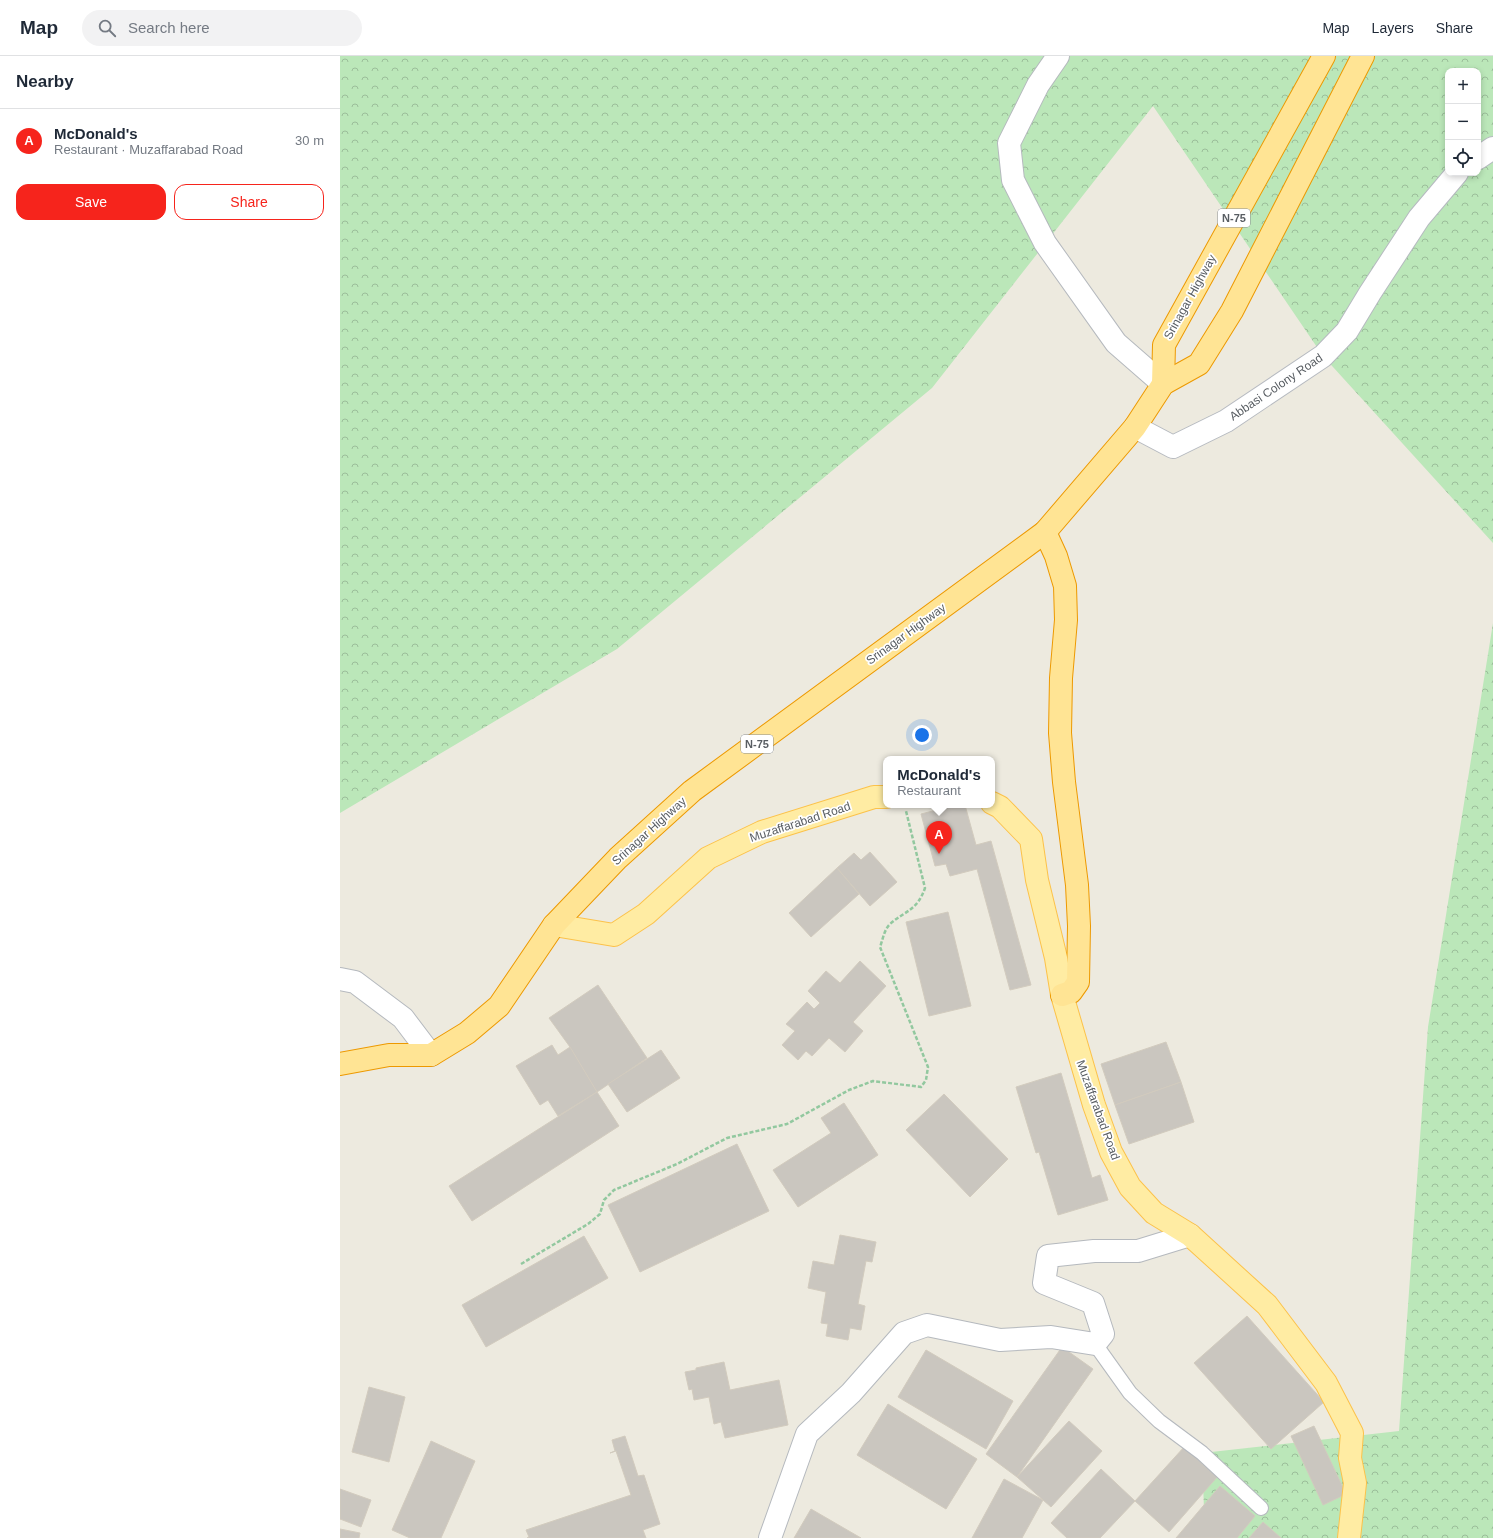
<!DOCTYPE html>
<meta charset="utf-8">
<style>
body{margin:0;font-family:Arial,sans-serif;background:#f2f2f3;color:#1f2937}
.controls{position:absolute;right:12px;top:12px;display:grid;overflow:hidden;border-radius:8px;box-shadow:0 2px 6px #0003}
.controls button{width:36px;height:36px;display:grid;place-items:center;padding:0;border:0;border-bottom:1px solid #e0e1e3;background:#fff;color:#1f2937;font:20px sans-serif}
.you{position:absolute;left:582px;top:679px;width:14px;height:14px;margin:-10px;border:3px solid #fff;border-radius:50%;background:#1a73e8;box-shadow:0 0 0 6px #1a73e833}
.badge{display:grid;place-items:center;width:26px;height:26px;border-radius:50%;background:#f6241c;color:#fff;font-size:13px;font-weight:700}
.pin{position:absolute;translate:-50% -33px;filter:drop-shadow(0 1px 2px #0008)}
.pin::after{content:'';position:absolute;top:21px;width:14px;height:12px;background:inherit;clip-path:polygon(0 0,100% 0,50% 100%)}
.popup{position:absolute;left:543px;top:700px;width:112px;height:52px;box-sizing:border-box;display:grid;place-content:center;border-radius:8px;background:#fff;filter:drop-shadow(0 1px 3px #0005);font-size:13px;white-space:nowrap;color:#747a83}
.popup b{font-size:15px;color:#1f2937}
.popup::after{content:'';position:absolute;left:50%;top:100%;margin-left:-8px;border:8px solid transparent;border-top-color:#fff}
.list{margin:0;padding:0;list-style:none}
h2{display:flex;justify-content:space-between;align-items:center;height:52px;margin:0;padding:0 16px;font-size:17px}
h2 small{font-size:13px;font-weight:400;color:#747a83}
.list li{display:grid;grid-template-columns:26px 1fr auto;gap:12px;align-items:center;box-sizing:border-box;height:64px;padding:0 16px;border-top:1px solid #e0e1e3}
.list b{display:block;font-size:15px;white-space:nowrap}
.list p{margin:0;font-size:13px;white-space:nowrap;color:#747a83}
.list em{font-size:13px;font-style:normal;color:#747a83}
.actions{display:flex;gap:8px;padding:12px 16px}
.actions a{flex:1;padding:9px 0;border:1px solid #f6241c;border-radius:12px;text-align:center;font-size:14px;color:#f6241c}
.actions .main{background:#f6241c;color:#fff}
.icon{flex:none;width:22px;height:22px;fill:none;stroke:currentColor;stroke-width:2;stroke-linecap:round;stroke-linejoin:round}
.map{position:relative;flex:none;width:1153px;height:1482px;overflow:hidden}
header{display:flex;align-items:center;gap:24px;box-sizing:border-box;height:56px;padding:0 20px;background:#fff;border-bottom:1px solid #e0e1e3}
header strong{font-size:19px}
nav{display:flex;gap:22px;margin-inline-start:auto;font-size:14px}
.search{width:280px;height:36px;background:#f2f2f3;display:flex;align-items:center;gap:10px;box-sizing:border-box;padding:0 14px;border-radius:22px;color:#747a83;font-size:15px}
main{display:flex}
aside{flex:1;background:#fff}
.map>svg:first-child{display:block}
.forest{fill:url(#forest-crowns);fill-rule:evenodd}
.building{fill:#cac6bf;stroke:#d2cbbe}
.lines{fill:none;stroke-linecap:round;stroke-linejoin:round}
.service-casing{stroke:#b5b9be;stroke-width:16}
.minor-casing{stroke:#b5b9be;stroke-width:24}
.secondary-casing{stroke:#b6bac0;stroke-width:24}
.primary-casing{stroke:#fcc24a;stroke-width:24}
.trunk-casing{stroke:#ed9900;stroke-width:24}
.path{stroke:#92c89f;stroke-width:2.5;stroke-dasharray:4 2;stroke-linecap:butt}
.service{stroke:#fff;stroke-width:14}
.minor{stroke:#fff;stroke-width:22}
.secondary{stroke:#fff;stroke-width:22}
.primary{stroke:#ffeca3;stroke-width:22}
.trunk{stroke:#ffe494;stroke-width:22}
.labels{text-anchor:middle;stroke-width:3.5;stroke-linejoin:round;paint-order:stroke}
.shield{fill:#fff;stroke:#8a8e91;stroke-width:1}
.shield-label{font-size:11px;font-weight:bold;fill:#585d62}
.street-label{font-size:12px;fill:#585d62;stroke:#fff}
</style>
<header>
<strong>Map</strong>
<div class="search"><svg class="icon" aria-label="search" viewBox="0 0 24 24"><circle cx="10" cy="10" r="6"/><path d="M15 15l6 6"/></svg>Search here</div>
<nav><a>Map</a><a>Layers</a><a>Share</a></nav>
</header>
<main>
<aside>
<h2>Nearby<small></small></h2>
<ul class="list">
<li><span class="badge">A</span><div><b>McDonald's</b><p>Restaurant · Muzaffarabad Road</p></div><em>30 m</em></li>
</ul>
<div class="actions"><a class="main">Save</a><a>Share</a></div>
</aside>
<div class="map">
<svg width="1153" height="1482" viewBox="0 0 1153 1482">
<defs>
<pattern id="forest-crowns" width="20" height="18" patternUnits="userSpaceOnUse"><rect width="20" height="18" fill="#bbe7b9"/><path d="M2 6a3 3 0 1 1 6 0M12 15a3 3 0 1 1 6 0" fill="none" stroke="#9bbe9a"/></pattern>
</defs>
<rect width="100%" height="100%" fill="#edeadf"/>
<g class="forest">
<path d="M0,0h1153v487l-170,-187 -170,-250 -221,282 -315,261 -277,164zM1108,15h30v102h-30z"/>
<path d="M1153,567v915h-288l-3,-85 197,-22 29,-404z"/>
</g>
<g class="building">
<path d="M616,749h9l11,40 15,-4 40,144 -21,5 -33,-121 -27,7 -4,-12 -11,2 -14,-52z"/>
<path d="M530,796l27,30 -27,24 -33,-38 17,-15 7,7z"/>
<path d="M497,812l22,26 -48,43 -22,-24z"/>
<path d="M608,856l23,94 -42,10 -23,-94z"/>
<path d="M520,905l26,25 -33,36 10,9 -18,21 -16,-14 -17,18 -6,-5 -8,9 -16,-15 13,-14 -9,-7 21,-22 7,7 6,-6 -12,-12 18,-20 14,12z"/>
<path d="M258,929l49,73 -50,34 -27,-45 -21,-29z"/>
<path d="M826,986l15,40 -66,23 -14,-41z"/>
<path d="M212,989l6,10 12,-8 27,45 -39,24 -10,-16 -8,5 -24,-39z"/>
<path d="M321,994l19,28 -53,34 -19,-28z"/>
<path d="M721,1017l31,105 8,-3 8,25 -50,15 -19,-63 -3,1 -20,-66z"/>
<path d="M841,1026l13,40 -65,22 -14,-39z"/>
<path d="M257,1036l22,34 -147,95 -23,-35z"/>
<path d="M604,1038l64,65 -38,38 -64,-67z"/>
<path d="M504,1047l34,52 -80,52 -25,-37 58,-37 -10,-15z"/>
<path d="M397,1088l32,67 -129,61 -32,-67z"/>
<path d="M500,1179l36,7 -4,20 -6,-1 -8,43 7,2 -4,24 -11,-2 -2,12 -22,-4 2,-12 -7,-1 5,-31 -18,-4 5,-27 21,4z"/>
<path d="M244,1180l24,42 -122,69 -24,-42z"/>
<path d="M907,1260l77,86 -53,47 -77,-86z"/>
<path d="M722,1291l31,22 -76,108 -31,-23z"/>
<path d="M586,1294l87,51 -27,48 -88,-52z"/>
<path d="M384,1306l6,28 49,-10 9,45 -63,13 -4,-16 -7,2 -5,-27 -15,3 -2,-11 -3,1 -4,-18 11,-2v-2z"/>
<path d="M29,1331l36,10 -16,65 -37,-10z"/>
<path d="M548,1348l89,55 -31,50 -89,-54z"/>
<path d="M729,1365l33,30 -51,56 -34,-30z"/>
<path d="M974,1370l32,68 -23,11 -32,-69z"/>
<path d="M285,1380l13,40 6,-1 16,49 -17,6 3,8h-119l2,-1 -3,-7 105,-35 -15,-44 -6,2 5,-2 -3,-11z"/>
<path d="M91,1385l44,20 -34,77h-31l-18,-8z"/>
<path d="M845,1390l33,30 -49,56 -34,-31z"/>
<path d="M761,1413l34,32 -35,37h-33l-16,-15z"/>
<path d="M664,1423l39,21 -21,38h-50z"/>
<path d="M880,1430l35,30 -18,22h-61z"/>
<path d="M0,1433l31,11 -10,27 -21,-8z"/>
<path d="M471,1453l50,29h-67z"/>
<path d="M923,1466l18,16h-32z"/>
<path d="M0,1473l20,4 -1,5h-19z"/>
</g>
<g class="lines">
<defs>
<path id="service" d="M755,1288l35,49 29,28 43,32 59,55"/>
<g id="minor">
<path d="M718,0l-20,29 -29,58 4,37 32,63 71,100 47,41"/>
<path d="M0,923l15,3 48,36 28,37"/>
<path d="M430,1482l37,-104 44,-41 53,-60 23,-8 73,15 51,-3 44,7 8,-10 -10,-31 -49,-20 4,-27 46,-5h44l52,-16"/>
</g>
<g id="secondary">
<path d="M1138,102l15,-10"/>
<path d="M795,371l38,20 53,-26 97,-65 24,-25 23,-38 49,-75 38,-45"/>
</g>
<g id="primary">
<path d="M652,747l8,4 31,32 6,41 19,78 6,37 32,110 17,47 19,35 24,26 36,22 77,70 59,78 26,50 -2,25 5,25 -6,55"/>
<path d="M214,869l60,10 32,-21 62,-56 54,-26 112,-35h12"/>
</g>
<g id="trunk">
<path d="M823,328l1,-39 160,-289"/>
<path d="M705,476l11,24 9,30 1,34 -5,58 -1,55 4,49 13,103 2,41 -1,56 -7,10 -9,3"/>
<path d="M0,1008l49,-9h42l36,-22 32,-27 55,-81 64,-67 74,-67 353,-259 90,-105 28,-43 36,-20 33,-53 131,-255"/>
</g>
</defs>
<use href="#service" class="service-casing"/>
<use href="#minor" class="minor-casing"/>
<use href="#secondary" class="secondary-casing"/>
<use href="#primary" class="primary-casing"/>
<use href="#trunk" class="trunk-casing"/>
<path class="path" d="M181,1208l67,-40 12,-10 4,-14 10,-10 63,-26 50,-26 60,-14 62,-34 24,-9 48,6 5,-7 2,-13 -48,-120c3,-8 4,-17 10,-23 16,-14 27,-13 35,-36l-19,-77"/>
<use href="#service" class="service"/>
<use href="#minor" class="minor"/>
<use href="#secondary" class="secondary"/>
<use href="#primary" class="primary"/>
<use href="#trunk" class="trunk"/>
</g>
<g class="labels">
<g class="shield">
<rect x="878" y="153" width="32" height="18" rx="3"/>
<rect x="401" y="679" width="32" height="18" rx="3"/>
</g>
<g class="shield-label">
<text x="894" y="166">N-75</text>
<text x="417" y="692">N-75</text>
</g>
<g class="street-label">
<text transform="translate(850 241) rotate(-61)" y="4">Srinagar Highway</text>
<text transform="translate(936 331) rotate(-34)" y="4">Abbasi Colony Road</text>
<text transform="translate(566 578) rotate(-36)" y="4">Srinagar Highway</text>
<text transform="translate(460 766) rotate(-18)" y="4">Muzaffarabad Road</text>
<text transform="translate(309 775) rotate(-42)" y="4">Srinagar Highway</text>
<text transform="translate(758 1054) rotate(70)" y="4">Muzaffarabad Road</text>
</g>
</g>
</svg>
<div class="controls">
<button>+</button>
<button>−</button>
<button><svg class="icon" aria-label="locate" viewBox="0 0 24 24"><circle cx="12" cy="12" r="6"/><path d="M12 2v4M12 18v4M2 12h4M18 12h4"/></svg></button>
</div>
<div class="you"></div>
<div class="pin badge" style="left:599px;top:798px">A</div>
<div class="popup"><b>McDonald's</b>Restaurant</div>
</div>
</main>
